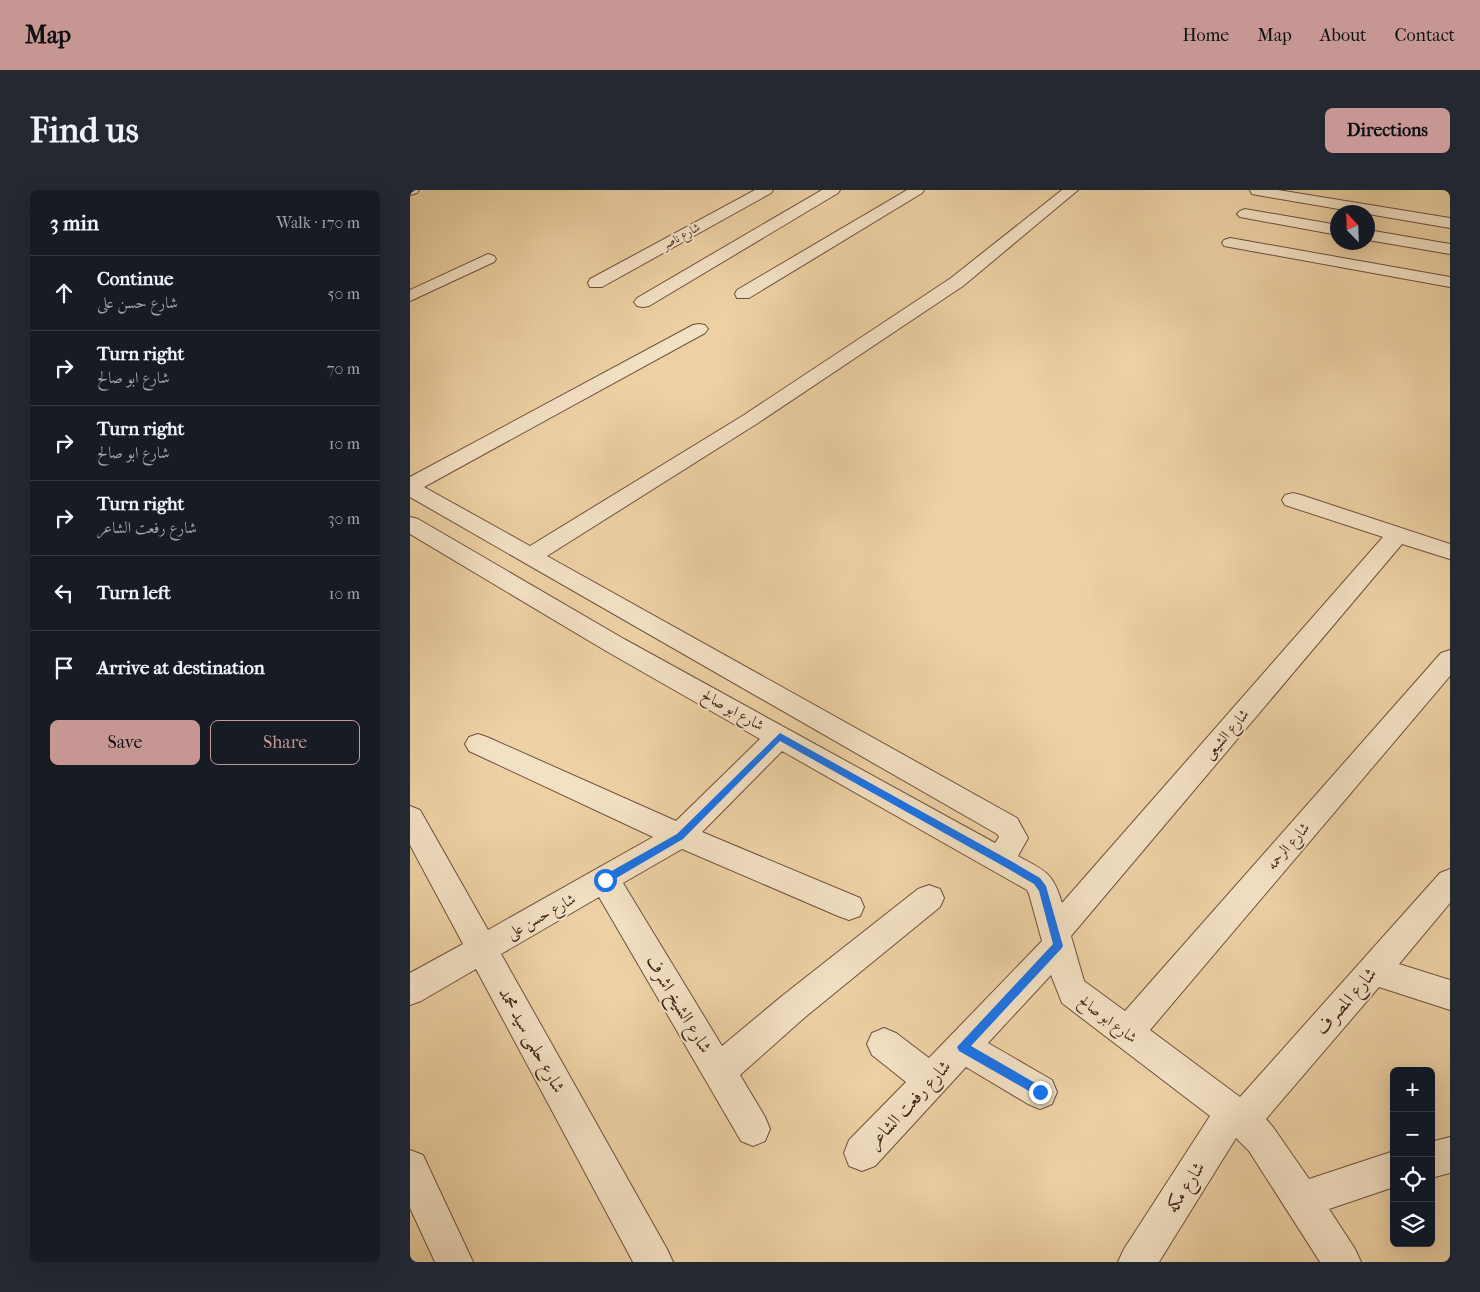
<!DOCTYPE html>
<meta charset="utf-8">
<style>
body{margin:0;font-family:"IM FELL French Canon",Amiri,serif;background:#242831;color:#f1f3f6}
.controls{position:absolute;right:15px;bottom:15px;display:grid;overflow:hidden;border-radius:8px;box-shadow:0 5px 20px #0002}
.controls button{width:45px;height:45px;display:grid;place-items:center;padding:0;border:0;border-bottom:1px solid #363941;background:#171b24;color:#f1f3f6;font:25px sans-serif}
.compass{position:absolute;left:920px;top:15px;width:45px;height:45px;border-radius:50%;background:#171b24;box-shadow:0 5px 20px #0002;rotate:337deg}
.stop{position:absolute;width:15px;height:15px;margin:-11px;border:4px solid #1a73e8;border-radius:50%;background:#fff}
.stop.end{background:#1a73e8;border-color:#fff;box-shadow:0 1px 5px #0008}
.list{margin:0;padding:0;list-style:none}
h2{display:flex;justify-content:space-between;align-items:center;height:65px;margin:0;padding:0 20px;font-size:21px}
h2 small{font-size:16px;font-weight:400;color:#9ea1a6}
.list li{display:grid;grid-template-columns:32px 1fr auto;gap:15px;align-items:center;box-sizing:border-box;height:75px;padding:0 20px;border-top:1px solid #363941}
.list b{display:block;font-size:19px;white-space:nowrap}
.list p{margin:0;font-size:16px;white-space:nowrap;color:#9ea1a6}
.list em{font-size:16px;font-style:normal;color:#9ea1a6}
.actions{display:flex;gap:10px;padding:15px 20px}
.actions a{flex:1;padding:11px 0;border:1px solid #c59692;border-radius:8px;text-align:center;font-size:18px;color:#c59692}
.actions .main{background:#c59692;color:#111}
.icon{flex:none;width:28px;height:28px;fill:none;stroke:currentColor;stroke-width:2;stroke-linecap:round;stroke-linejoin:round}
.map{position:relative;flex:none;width:1040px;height:1072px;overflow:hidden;border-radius:8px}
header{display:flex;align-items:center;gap:30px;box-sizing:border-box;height:70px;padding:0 25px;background:#c59692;color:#111}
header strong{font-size:24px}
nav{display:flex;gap:28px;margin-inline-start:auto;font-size:18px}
.intro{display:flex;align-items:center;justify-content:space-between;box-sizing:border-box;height:120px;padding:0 30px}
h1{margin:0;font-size:35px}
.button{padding:12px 22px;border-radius:8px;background:#c59692;color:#111;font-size:18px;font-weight:700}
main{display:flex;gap:30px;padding:0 30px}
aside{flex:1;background:#171b24;border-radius:8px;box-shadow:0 5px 20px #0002}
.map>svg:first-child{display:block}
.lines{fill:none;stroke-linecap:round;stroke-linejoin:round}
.minor-casing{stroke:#6d503d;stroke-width:2}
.minor{fill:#f3e1c4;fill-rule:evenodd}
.route{fill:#1a73e8}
.labels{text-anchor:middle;stroke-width:4;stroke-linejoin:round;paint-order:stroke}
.far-street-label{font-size:12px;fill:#42251b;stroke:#f3e1c4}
.street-label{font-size:15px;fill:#42251b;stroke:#f3e1c4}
.near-street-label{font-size:18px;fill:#42251b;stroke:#f3e1c4}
</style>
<header>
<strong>Map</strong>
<nav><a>Home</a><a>Map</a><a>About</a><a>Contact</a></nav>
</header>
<div class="intro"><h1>Find us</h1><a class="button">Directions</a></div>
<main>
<aside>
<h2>3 min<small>Walk · 170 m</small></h2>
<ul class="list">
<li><svg class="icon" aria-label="ahead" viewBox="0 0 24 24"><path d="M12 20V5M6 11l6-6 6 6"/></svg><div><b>Continue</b><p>شارع حسن على</p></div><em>50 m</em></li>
<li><svg class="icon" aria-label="right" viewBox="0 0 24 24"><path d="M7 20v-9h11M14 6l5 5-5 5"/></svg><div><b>Turn right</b><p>شارع ابو صالح</p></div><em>70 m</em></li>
<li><svg class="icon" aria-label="right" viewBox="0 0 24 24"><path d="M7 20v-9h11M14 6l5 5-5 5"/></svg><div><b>Turn right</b><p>شارع ابو صالح</p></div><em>10 m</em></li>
<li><svg class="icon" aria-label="right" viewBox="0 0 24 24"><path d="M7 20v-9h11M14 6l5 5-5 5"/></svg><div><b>Turn right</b><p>شارع رفعت الشاعر</p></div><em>30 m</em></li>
<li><svg class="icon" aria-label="left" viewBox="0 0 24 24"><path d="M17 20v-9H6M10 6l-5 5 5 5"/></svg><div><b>Turn left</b></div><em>10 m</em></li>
<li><svg class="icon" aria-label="arrive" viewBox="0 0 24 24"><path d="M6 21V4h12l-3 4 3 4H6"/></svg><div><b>Arrive at destination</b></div></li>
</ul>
<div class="actions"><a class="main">Save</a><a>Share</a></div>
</aside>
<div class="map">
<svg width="1040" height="1072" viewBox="0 0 1040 1072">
<rect width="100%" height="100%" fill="#edd1a4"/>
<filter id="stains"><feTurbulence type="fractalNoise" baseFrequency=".004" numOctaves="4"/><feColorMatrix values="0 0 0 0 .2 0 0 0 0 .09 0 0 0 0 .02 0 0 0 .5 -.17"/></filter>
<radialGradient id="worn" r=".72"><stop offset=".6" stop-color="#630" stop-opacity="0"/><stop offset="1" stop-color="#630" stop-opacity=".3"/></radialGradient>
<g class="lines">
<defs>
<g id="minor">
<path d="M0,0h9l-2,3 -7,2z"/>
<path d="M345,0h18l-2,3 -169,94h-12l-2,-4 2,-4z"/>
<path d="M412,0h18l-2,3 -189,113 -6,1 -6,-1 -3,-4 3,-4z"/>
<path d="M497,0h17l-2,3 -173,105h-12l-2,-4 2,-4z"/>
<path d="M652,0h16l-115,96 -205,137 -211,133 470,262 11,20 -10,18c27,15 35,16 44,47l321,-366 -98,-32 -3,-5 3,-5 8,-2 8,2 149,49v15l-48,-15 -331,392 13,45 41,30 316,-358 9,-3v26l-300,354 90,67 200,-224 10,-4v34l-51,61 51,16v30l-71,-23 -113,132 7,8 36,52 85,-28v36l-65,22 26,40 6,13h-41l-71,-111 -13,-13 -77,124h-41l6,-13 86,-133 -148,-113 -11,-28 -63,68 64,37 5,12 -5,12 -12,5 -12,-5 -62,-37 -91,99 -13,5 -13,-5 -5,-13 5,-13 57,-58 -34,-27 -5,-11 5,-11 12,-5 12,5 33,25 113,-117 -13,-47 -2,-4 -245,-139 -80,81 158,66 4,9 -4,9 -11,4 -11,-4 -156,-67 -59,34 99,163 60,-50 136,-107 11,-4 11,4 4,9 -4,9 -136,111 -64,57 25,42 5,12 -5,12 -12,5 -12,-5 -142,-244 -98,57 166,295 6,13h-40l-157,-293 -55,32 -11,4v-32l53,-29 -53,-99v-39l10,4 68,120 165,-93 -184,-86 -4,-7 4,-7 9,-3 9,3 189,84 84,-82 -154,-88 -196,-117v-17l8,2 206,120 371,204 4,-6 -2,-3 -587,-337v-20l283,-152 6,-1 6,1 3,4 -3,4 -281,154 106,59 214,-131 207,-137z"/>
<path d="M840,0h28l172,28v10l-193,-33 -5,-1z"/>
<path d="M835,19l93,16v10l-98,-18 -3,-3 3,-3z"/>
<path d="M958,40l82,14v10l-82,-14z"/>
<path d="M820,48l220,39v10l-226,-41 -2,-3 2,-3z"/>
<path d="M78,64l6,2 2,3 -2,3 -84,39v-11z"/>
<path d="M1040,947v36l-19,5v-36z"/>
<path d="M0,960l13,5 50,107h-38l-25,-54z"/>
</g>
</defs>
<use href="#minor" class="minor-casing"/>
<use href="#minor" class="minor"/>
</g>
<path class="route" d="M370,543l231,128 29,17 6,8 17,60 -2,3 -90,97 73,42 1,4 -1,3 -4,2 -4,-2 -77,-44 -2,-4 96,-103 -14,-53 -5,-7 -29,-17 -225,-126 -97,98 -75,44h-7v-6l76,-43z"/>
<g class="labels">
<g class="far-street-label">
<text transform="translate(271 46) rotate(-29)" y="4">شارع ناصر</text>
</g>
<g class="street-label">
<text transform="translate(323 520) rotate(29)" y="5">شارع ابو صالح</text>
<text transform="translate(816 544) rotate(-49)" y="5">شارع الشيعى</text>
<text transform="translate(878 656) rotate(-49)" y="5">شارع الرحمه</text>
<text transform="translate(131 726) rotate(-29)" y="5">شارع حسن على</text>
<text transform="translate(698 829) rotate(37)" y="5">شارع ابو صالح</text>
</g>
<g class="near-street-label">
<text transform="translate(936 811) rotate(-49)" y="6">شارع المصرف</text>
<text transform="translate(269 814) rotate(59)" y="6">شارع الشيخ اشرف</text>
<text transform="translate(122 850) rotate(61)" y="6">شارع حلمى سيد محمد</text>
<text transform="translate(499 914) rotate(-47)" y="6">شارع رفعت الشاعر</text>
<text transform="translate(775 997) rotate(-57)" y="6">شارع مكه</text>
</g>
</g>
<rect width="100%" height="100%" filter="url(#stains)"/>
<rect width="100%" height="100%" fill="url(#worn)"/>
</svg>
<div class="controls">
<button>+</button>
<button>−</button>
<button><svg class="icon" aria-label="locate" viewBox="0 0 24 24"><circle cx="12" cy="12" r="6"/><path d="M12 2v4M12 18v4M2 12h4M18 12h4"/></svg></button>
<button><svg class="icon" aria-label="layers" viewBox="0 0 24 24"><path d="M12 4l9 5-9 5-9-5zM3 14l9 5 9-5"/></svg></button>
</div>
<svg class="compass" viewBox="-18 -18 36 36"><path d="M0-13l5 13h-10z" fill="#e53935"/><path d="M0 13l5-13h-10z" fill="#9ea1a6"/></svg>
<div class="stop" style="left:195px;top:690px"></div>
<div class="stop end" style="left:630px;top:902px"></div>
</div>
</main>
